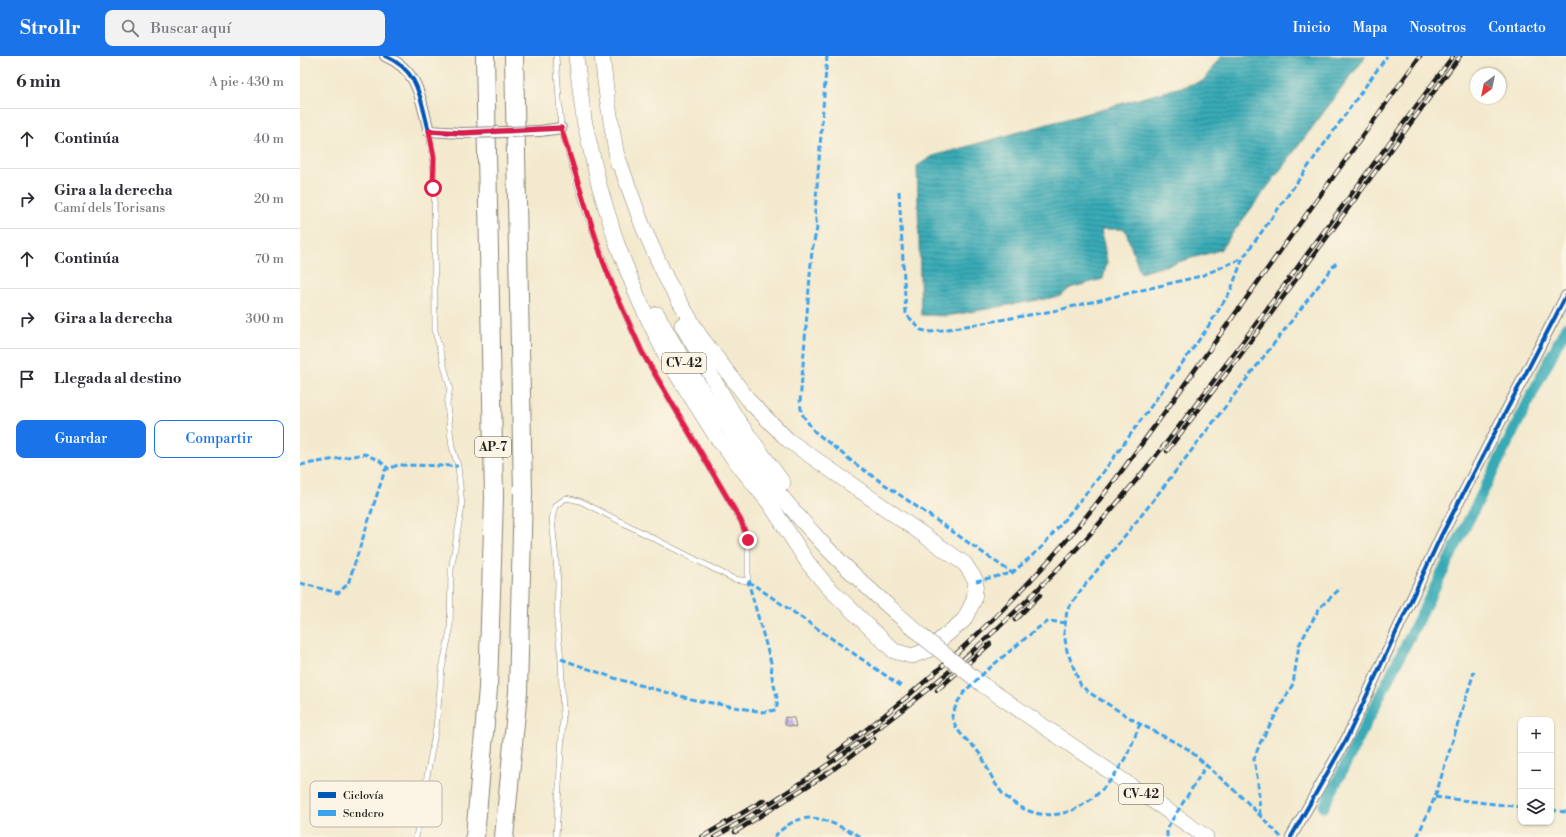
<!DOCTYPE html>
<html lang="es">
<meta charset="utf-8">
<style>
body{margin:0;font-family:"Libre Bodoni",serif;background:#f2f2f3;color:#2b2b33}
.controls{position:absolute;right:12px;bottom:12px;display:grid;overflow:hidden;border-radius:8px;box-shadow:0 1px 3px #0004}
.controls button{width:36px;height:36px;display:grid;place-items:center;padding:0;border:0;border-bottom:1px solid #e1e1e2;background:#fff;color:#2b2b33;font:20px sans-serif}
.compass{position:absolute;left:1170px;top:12px;width:36px;height:36px;border-radius:50%;background:#fff;box-shadow:0 1px 3px #0004;rotate:213deg}
.stop{position:absolute;width:12px;height:12px;margin:-9px;border:3px solid #e11d48;border-radius:50%;background:#fff}
.stop.end{background:#e11d48;border-color:#fff;box-shadow:0 1px 4px #0008}
.list{margin:0;padding:0;list-style:none}
h2{display:flex;justify-content:space-between;align-items:center;height:52px;margin:0;padding:0 16px;font-size:17px}
h2 small{font-size:13px;font-weight:400;color:#7c7c81}
.list li{display:grid;grid-template-columns:26px 1fr auto;gap:12px;align-items:center;box-sizing:border-box;height:60px;padding:0 16px;border-top:1px solid #e1e1e2}
.list b{display:block;font-size:15px;white-space:nowrap}
.list p{margin:0;font-size:13px;white-space:nowrap;color:#7c7c81}
.list em{font-size:13px;font-style:normal;color:#7c7c81}
.actions{display:flex;gap:8px;padding:12px 16px}
.actions a{flex:1;padding:9px 0;border:1px solid #1a73e8;border-radius:8px;text-align:center;font-size:14px;color:#1a73e8}
.actions .main{background:#1a73e8;color:#fff}
.icon{flex:none;width:22px;height:22px;fill:none;stroke:currentColor;stroke-width:2;stroke-linecap:round;stroke-linejoin:round}
.map{position:relative;flex:none;width:1266px;height:781px;overflow:hidden}
header{display:flex;align-items:center;gap:24px;box-sizing:border-box;height:56px;padding:0 20px;background:#1a73e8;color:#fff}
header strong{font-size:19px}
nav{display:flex;gap:22px;margin-inline-start:auto;font-size:14px}
.search{width:280px;height:36px;background:#f2f2f3;display:flex;align-items:center;gap:10px;box-sizing:border-box;padding:0 14px;border-radius:8px;color:#7c7c81;font-size:15px}
main{display:flex}
aside{flex:1;background:#fff}
.map>svg:first-child{display:block}
.water{fill:url(#water-rules);stroke:#2a6369}
.lines{fill:none;stroke-linecap:round;stroke-linejoin:round}
.canal{stroke:#39aab6;stroke-width:11}
.building{fill:#b8a3e9}
.service-casing{stroke:#888275;stroke-width:6}
.minor-casing{stroke:#888275;stroke-width:12}
.primary-casing{stroke:#888275;stroke-width:16}
.motorway-casing{stroke:#888275;stroke-width:20}
.service{stroke:#fff;stroke-width:5}
.minor{stroke:#fff;stroke-width:10}
.primary{stroke:#fff;stroke-width:15}
.motorway{stroke:#fff;stroke-width:18}
.rail-casing{stroke:#1c1c1c;stroke-width:4.5}
.rail{stroke:#fcf5e5;stroke-width:3;stroke-dasharray:9;stroke-linecap:butt}
.minor-bridge-casing{stroke:#888275;stroke-width:12;stroke-linecap:butt}
.primary-bridge-casing{stroke:#888275;stroke-width:16;stroke-linecap:butt}
.minor-bridge{stroke:#fff;stroke-width:10}
.primary-bridge{stroke:#fff;stroke-width:15}
.quiet{stroke:#3da2ea;stroke-width:3;stroke-dasharray:6 3;stroke-linecap:butt}
.cycleway-casing{stroke:#fcf5e5;stroke-width:6}
.cycleway{stroke:#0057b8;stroke-width:4}
.route{stroke:#e11d48;stroke-width:5}
.labels{text-anchor:middle;stroke-width:3.5;stroke-linejoin:round;paint-order:stroke}
.shield{fill:#fcf5e5;stroke:#5f5d58;stroke-width:1}
.shield-label{font-size:12px;font-weight:bold;fill:#1c1c1c}
.key{fill:#fcf5e5;stroke:#b9b4a9;stroke-width:1}
.key-label{font-size:11px;fill:#1c1c1c}
</style>
<header>
<strong>Strollr</strong>
<div class="search"><svg class="icon" aria-label="search" viewBox="0 0 24 24"><circle cx="10" cy="10" r="6"/><path d="M15 15l6 6"/></svg>Buscar aquí</div>
<nav><a>Inicio</a><a>Mapa</a><a>Nosotros</a><a>Contacto</a></nav>
</header>
<main>
<aside>
<h2>6 min<small>A pie · 430 m</small></h2>
<ul class="list">
<li><svg class="icon" aria-label="ahead" viewBox="0 0 24 24"><path d="M12 20V5M6 11l6-6 6 6"/></svg><div><b>Continúa</b></div><em>40 m</em></li>
<li><svg class="icon" aria-label="right" viewBox="0 0 24 24"><path d="M7 20v-9h11M14 6l5 5-5 5"/></svg><div><b>Gira a la derecha</b><p>Camí dels Torisans</p></div><em>20 m</em></li>
<li><svg class="icon" aria-label="ahead" viewBox="0 0 24 24"><path d="M12 20V5M6 11l6-6 6 6"/></svg><div><b>Continúa</b></div><em>70 m</em></li>
<li><svg class="icon" aria-label="right" viewBox="0 0 24 24"><path d="M7 20v-9h11M14 6l5 5-5 5"/></svg><div><b>Gira a la derecha</b></div><em>300 m</em></li>
<li><svg class="icon" aria-label="arrive" viewBox="0 0 24 24"><path d="M6 21V4h12l-3 4 3 4H6"/></svg><div><b>Llegada al destino</b></div></li>
</ul>
<div class="actions"><a class="main">Guardar</a><a>Compartir</a></div>
</aside>
<div class="map">
<svg width="1266" height="781" viewBox="0 0 1266 781">
<defs>
<pattern id="water-rules" width="6" height="5" patternUnits="userSpaceOnUse"><rect width="6" height="5" fill="#39aab6"/><path d="M0 2.5h6" fill="none" stroke="#2f8a93"/></pattern>
</defs>
<rect width="100%" height="100%" fill="#fcf5e5"/>
<filter id="ink" filterUnits="userSpaceOnUse"><feTurbulence type="fractalNoise" baseFrequency=".025" numOctaves="2"/><feDisplacementMap in="SourceGraphic" scale="8" xChannelSelector="R" yChannelSelector="G"/><feConvolveMatrix kernelMatrix="1 2 1 2 8 2 1 2 1" color-interpolation-filters="sRGB"/></filter>
<filter id="wash" filterUnits="userSpaceOnUse"><feTurbulence type="fractalNoise" baseFrequency=".012" numOctaves="4" result="noise"/><feDisplacementMap in="SourceGraphic" scale="16" xChannelSelector="R" yChannelSelector="G"/><feGaussianBlur stdDeviation="0.9" result="paint"/><feColorMatrix in="noise" values="0 0 0 0 0 0 0 0 0 0 0 0 0 0 0 0 0 1.4 0 .05"/><feComposite in="paint" operator="in"/></filter>
<g filter="url(#wash)">
<rect width="100%" height="100%" fill="#f3e9ce"/>
<path class="water" d="M921,0h145l-146,194 -80,23 -15,-44h-24l6,33 -4,17 -33,9 -9,8 -114,20 -26,-1 -4,-149 16,-10 270,-75z"/>
<g class="lines">
<path class="canal" d="M1024,751l242,-480"/>
</g>
<g id="blocks">
<path class="building" d="M485,661l9,1 2,9 -11,-2z"/>
</g>
</g>
<g filter="url(#ink)">
<use href="#blocks" fill-opacity="0" stroke="#888275" stroke-width="1"/>
<g class="lines">
<defs>
<g id="service">
<path d="M256,0l5,72 23,78 32,88 26,58 99,169 7,19v41l-14,-2 -154,-78 -14,-3 -11,8 -3,13 6,63 -1,40 4,37 2,58 -7,120"/>
<path d="M116,781l20,-110 6,-58 8,-39 1,-60 11,-64 -4,-40 -6,-19 -3,-25 -2,-18 3,-16 -15,-57 -1,-159 -5,-41"/>
</g>
<g id="minor">
<path d="M85,0c35,15 35,43 44,75l33,2"/>
<path d="M240,75l21,-3"/>
<path d="M991,781l55,-97 94,-202 126,-242"/>
</g>
<g id="primary">
<path d="M276,0l8,64 15,65 18,59 22,56 30,62 48,76 53,66 38,59 19,23 67,65 18,5 16,-6 36,-30 10,-20 2,-19 -11,-17 -177,-124 -37,-37 -51,-67 -33,-56 -24,-53 -26,-72"/>
<path d="M302,0l5,41 11,67"/>
<path d="M357,258c45,84 103,162 168,232 30,32 65,61 98,91"/>
<path d="M382,269l54,93 47,65"/>
<path d="M683,629l223,152"/>
</g>
<g id="motorway">
<path d="M175,781l13,-149 6,-191 -9,-441"/>
<path d="M204,781l14,-145 5,-200 -9,-436"/>
</g>
</defs>
<use href="#service" class="service-casing"/>
<use href="#minor" class="minor-casing"/>
<use href="#primary" class="primary-casing"/>
<use href="#motorway" class="motorway-casing"/>
<use href="#service" class="service"/>
<use href="#minor" class="minor"/>
<use href="#primary" class="primary"/>
<use href="#motorway" class="motorway"/>
<defs>
<g id="rail">
<path d="M867,395l72,-94 221,-301"/>
<path d="M715,564l25,-25"/>
<path d="M637,634l53,-46"/>
<path d="M530,701c72,-53 139,-111 201,-177 66,-70 120,-149 176,-227 71,-99 142,-198 213,-297"/>
<path d="M435,776l96,-61 43,-32"/>
<path d="M402,781l62,-37"/>
<path d="M415,781c122,-72 236,-158 335,-260 81,-83 150,-177 219,-271 61,-83 123,-167 184,-250"/>
</g>
</defs>
<use href="#rail" class="rail-casing"/>
<use href="#rail" class="rail"/>
<defs>
<path id="minor-bridge" d="M162,77l78,-2"/>
<path id="primary-bridge" d="M623,581l60,48"/>
</defs>
<use href="#minor-bridge" class="minor-bridge-casing"/>
<use href="#primary-bridge" class="primary-bridge-casing"/>
<use href="#minor-bridge" class="minor-bridge"/>
<use href="#primary-bridge" class="primary-bridge"/>
<g class="quiet">
<path d="M527,0l-12,156 2,16 -5,22 -12,153 2,11 12,17 40,32 158,110"/>
<path d="M599,135l7,123 15,16 10,2 127,-22 143,-34 42,-18"/>
<path d="M0,409l65,-11 15,7 9,8"/>
<path d="M448,525l153,105"/>
<path d="M676,525l36,-8 30,-26 62,-76 100,-138 26,-41 13,-34 144,-202"/>
<path d="M0,527l38,10 10,-9 37,-114 13,-5 60,1"/>
<path d="M766,567l-17,-2 -11,7 -51,42 -22,21 -8,12 -5,13c6,23 21,25 31,43 6,12 11,25 20,35 45,43 95,13 121,-34 7,-11 11,-25 16,-36"/>
<path d="M261,603l56,20 78,21 68,12 13,-2c5,-15 -7,-29 -4,-44l-24,-85"/>
<path d="M1135,741l86,10"/>
<path d="M1251,754l15,2"/>
<path d="M960,759l-2,-33 -4,-23 6,-16 33,-59 6,-39 21,-38 21,-19"/>
<path d="M474,781c31,-33 53,-16 88,0"/>
<path d="M867,781v-9l39,-62"/>
<path d="M981,781l-36,-37 -57,-51 -48,-25 -47,-29 -12,-9 -14,-35 -3,-18 3,-23 14,-20 67,-83 188,-244"/>
<path d="M1117,781l18,-40 39,-125"/>
</g>
<defs>
<g id="cycleway">
<path d="M85,0c35,15 35,43 44,75l33,2 99,-5"/>
<path d="M991,781l55,-97 94,-202 126,-242"/>
</g>
</defs>
<use href="#cycleway" class="cycleway-casing"/>
<use href="#cycleway" class="cycleway"/>
</g>
</g>
<g class="lines" filter="url(#ink)">
<path class="route" d="M133,132l1,-31 -5,-26 33,2 99,-5 42,133 13,33 26,58 99,169 7,19"/>
</g>
<g class="labels">
<g class="shield">
<rect x="362" y="297" width="44" height="20" rx="3"/>
<rect x="175" y="381" width="36" height="20" rx="3"/>
<rect x="819" y="728" width="44" height="20" rx="3"/>
</g>
<g class="shield-label">
<text x="384" y="311">CV-42</text>
<text x="193" y="395">AP-7</text>
<text x="841" y="742">CV-42</text>
</g>
</g>
<rect x="10" y="725" width="132" height="46" rx="6" class="key"/>
<rect x="18" y="736" width="18" height="6" fill="#0057b8"/>
<rect x="18" y="754" width="18" height="6" fill="#3da2ea"/>
<g class="key-label">
<text x="43" y="743">Ciclovía</text>
<text x="43" y="761">Sendero</text>
</g>
</svg>
<div class="controls">
<button>+</button>
<button>−</button>
<button><svg class="icon" aria-label="layers" viewBox="0 0 24 24"><path d="M12 4l9 5-9 5-9-5zM3 14l9 5 9-5"/></svg></button>
</div>
<svg class="compass" viewBox="-18 -18 36 36"><path d="M0-13l5 13h-10z" fill="#e53935"/><path d="M0 13l5-13h-10z" fill="#7c7c81"/></svg>
<div class="stop" style="left:133px;top:132px"></div>
<div class="stop end" style="left:448px;top:484px"></div>
</div>
</main>
